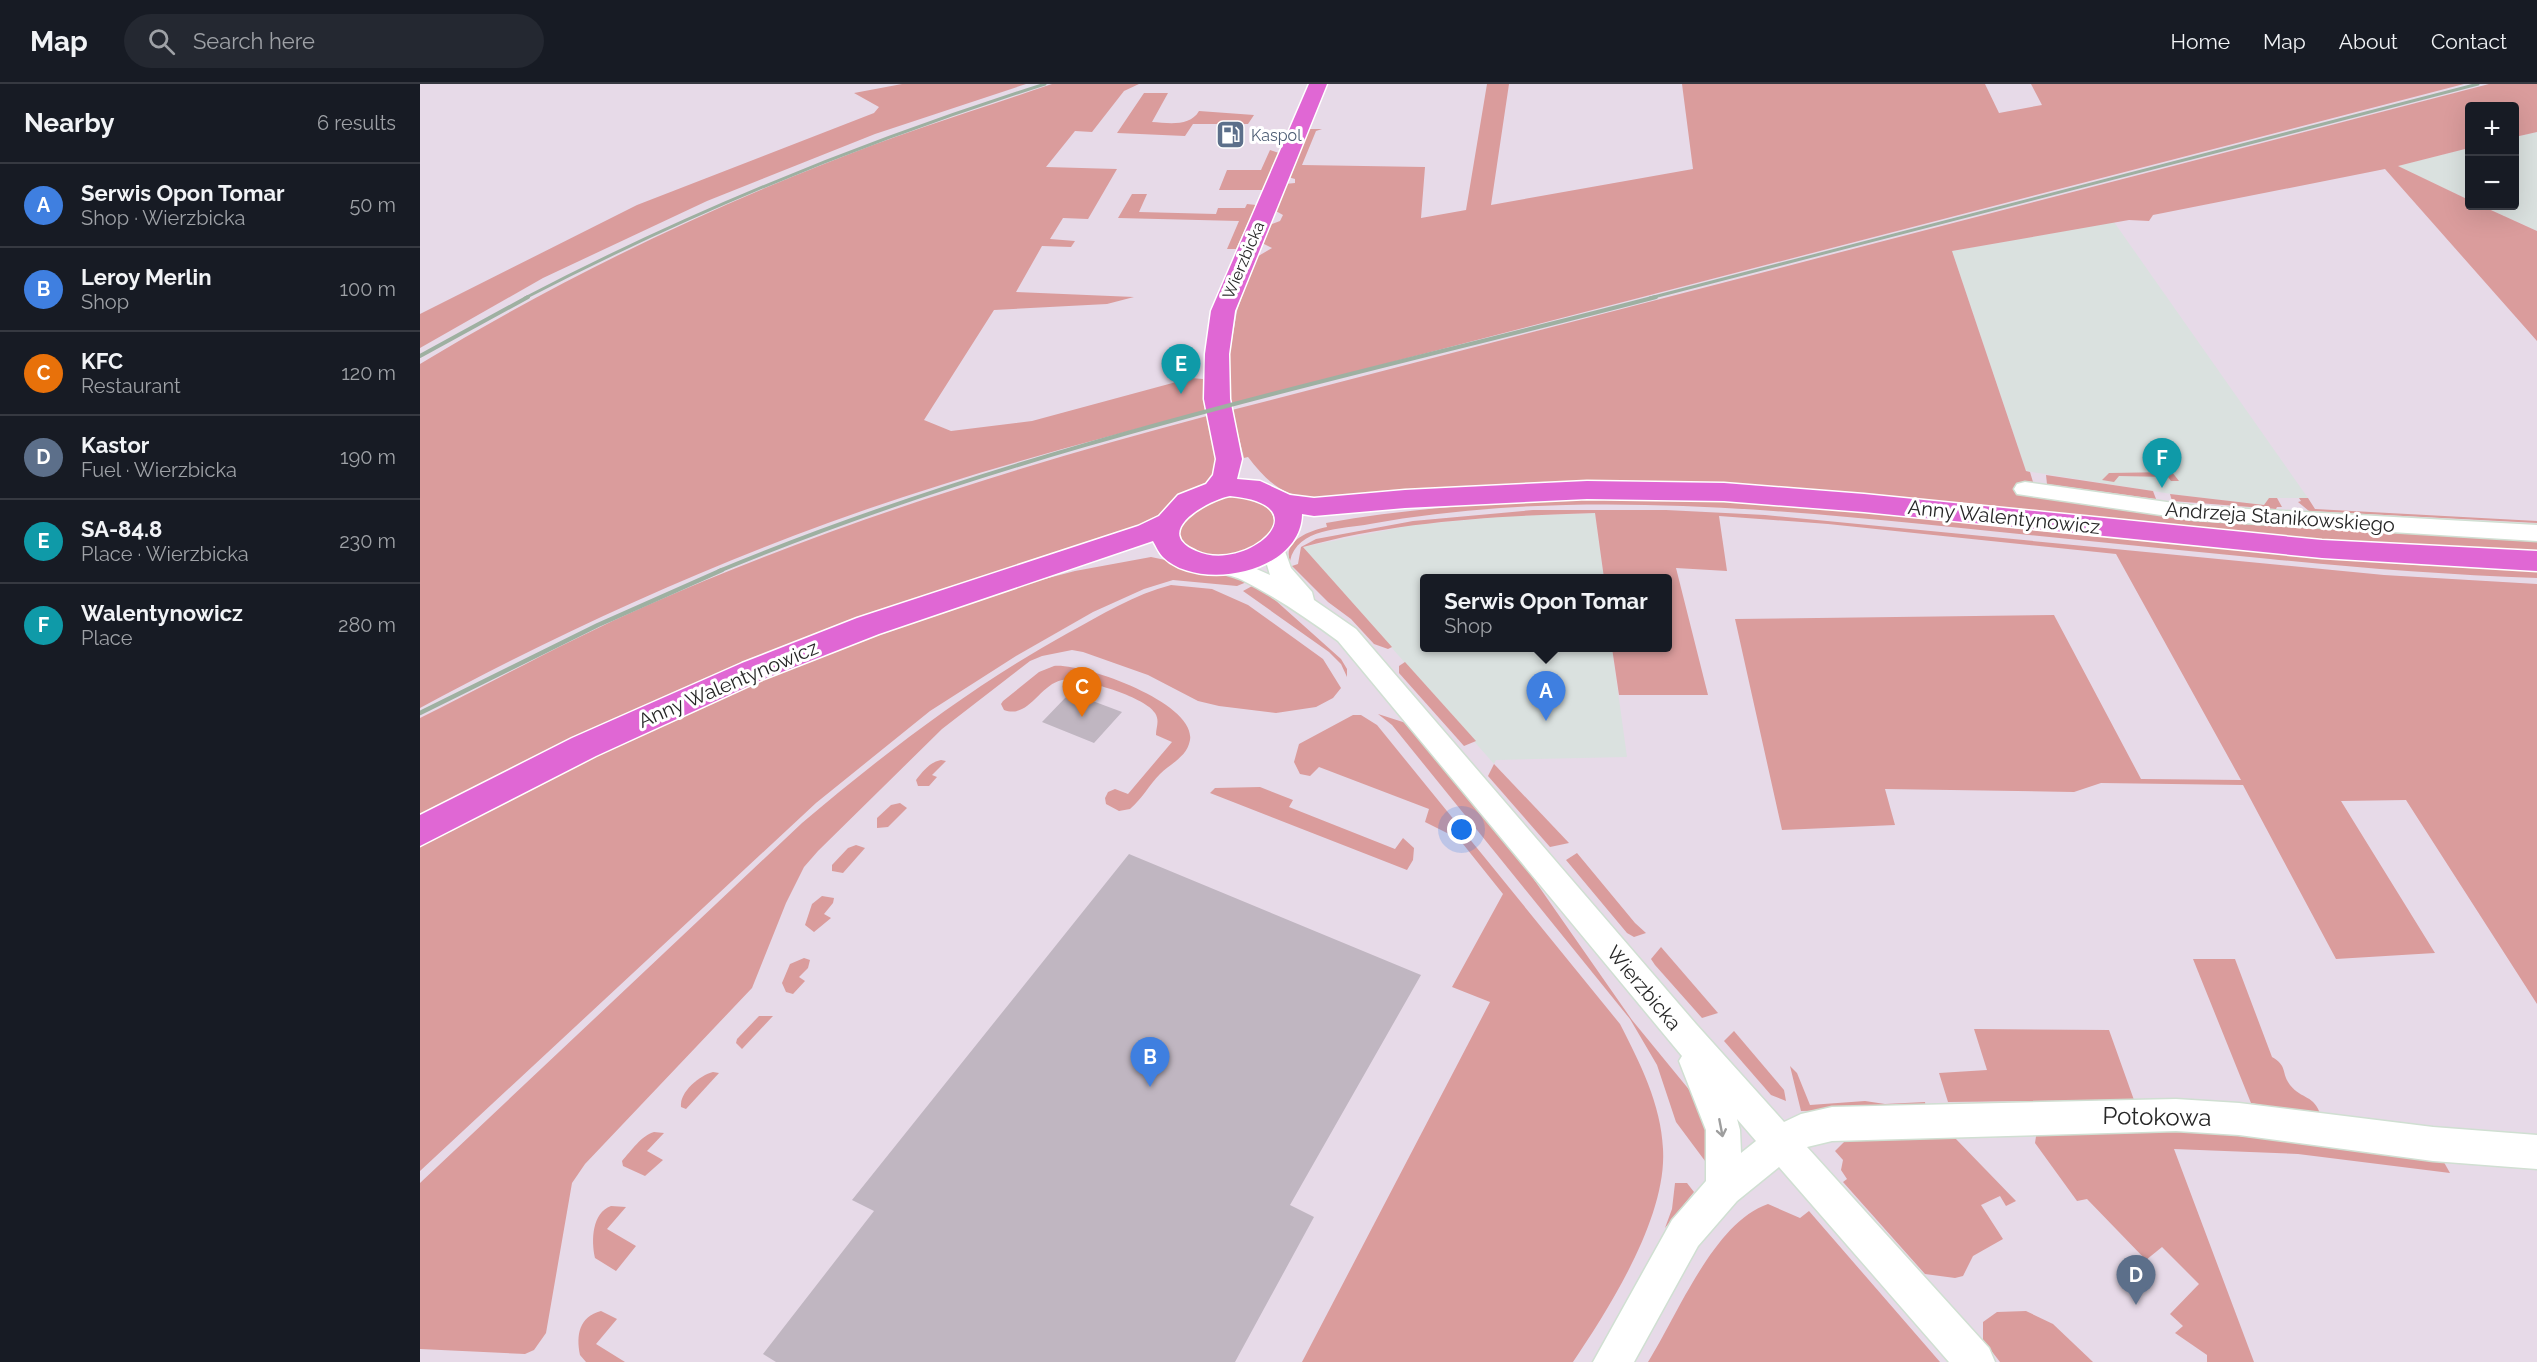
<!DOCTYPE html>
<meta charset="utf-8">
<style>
body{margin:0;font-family:Raleway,sans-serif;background:#242831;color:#f1f3f6}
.controls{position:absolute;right:18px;top:18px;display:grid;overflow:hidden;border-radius:6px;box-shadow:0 6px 24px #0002}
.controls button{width:54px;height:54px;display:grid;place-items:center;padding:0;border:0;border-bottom:2px solid #363941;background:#171b24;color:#f1f3f6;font:30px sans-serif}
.you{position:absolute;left:1042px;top:746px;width:21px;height:21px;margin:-15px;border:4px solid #fff;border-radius:50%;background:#1a73e8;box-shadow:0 0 0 9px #1a73e833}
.badge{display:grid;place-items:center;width:39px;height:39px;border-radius:50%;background:#8c9099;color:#fff;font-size:20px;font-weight:700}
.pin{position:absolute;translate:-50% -50px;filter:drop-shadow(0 2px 3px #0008)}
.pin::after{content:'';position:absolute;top:32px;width:21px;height:18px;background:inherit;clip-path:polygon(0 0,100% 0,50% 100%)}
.popup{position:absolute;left:1000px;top:490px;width:252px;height:78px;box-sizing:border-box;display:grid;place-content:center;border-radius:6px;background:#171b24;filter:drop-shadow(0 2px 4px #0005);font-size:20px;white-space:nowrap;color:#9ea1a6}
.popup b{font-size:22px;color:#f1f3f6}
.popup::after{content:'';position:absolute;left:50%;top:100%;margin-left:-12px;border:12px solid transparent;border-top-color:#171b24}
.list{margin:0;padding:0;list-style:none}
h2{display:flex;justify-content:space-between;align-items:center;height:78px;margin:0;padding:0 24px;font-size:26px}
h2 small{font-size:20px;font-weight:400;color:#9ea1a6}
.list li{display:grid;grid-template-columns:39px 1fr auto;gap:18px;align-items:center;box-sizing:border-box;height:84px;padding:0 24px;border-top:2px solid #363941}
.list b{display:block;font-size:22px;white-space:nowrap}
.list p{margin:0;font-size:20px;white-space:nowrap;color:#9ea1a6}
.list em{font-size:20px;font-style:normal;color:#9ea1a6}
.icon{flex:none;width:33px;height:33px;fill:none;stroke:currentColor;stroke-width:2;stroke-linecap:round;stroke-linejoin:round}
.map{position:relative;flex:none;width:2117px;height:1278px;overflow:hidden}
header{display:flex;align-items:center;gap:36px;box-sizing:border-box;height:84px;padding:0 30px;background:#171b24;border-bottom:2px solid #363941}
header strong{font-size:28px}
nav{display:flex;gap:33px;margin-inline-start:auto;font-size:21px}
.search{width:420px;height:54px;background:#242831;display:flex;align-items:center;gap:15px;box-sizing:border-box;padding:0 21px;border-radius:33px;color:#9ea1a6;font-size:22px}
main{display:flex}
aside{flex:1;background:#171b24}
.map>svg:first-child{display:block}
.industrial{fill:#dae1df}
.green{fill:#da9c9c}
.building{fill:#c0b6c1}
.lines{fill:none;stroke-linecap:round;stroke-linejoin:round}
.minor-casing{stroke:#d0dfd2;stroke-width:3}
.major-casing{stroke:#fff;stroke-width:3}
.minor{fill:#fff;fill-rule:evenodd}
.major{fill:#e067d4;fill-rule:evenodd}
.rail-far2{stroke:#9eb0a1;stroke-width:3}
.rail-far1{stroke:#9eb0a1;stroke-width:4}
.rail{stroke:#9eb0a1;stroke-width:4.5}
.oneway{stroke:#9e9e9e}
.labels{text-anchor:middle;stroke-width:6;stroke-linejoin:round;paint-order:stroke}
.far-service-label{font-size:16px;fill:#4e5e75;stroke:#fff;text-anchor:start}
.far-street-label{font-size:16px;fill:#272727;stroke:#fff}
.street-label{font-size:20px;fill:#272727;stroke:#fff}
.near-street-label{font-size:24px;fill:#272727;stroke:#fff}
</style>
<header>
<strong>Map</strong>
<div class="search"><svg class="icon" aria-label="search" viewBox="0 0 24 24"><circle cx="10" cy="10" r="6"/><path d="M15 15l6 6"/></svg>Search here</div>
<nav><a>Home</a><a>Map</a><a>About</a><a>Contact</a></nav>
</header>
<main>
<aside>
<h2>Nearby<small>6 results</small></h2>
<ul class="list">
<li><span class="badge" style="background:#3f7fe0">A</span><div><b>Serwis Opon Tomar</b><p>Shop · Wierzbicka</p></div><em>50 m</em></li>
<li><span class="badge" style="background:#3f7fe0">B</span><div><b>Leroy Merlin</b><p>Shop</p></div><em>100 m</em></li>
<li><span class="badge" style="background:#e8710a">C</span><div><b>KFC</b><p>Restaurant</p></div><em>120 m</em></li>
<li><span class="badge" style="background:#5c6f8a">D</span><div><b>Kastor</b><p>Fuel · Wierzbicka</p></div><em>190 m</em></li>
<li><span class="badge" style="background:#0f9aa8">E</span><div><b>SA-84.8</b><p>Place · Wierzbicka</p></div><em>230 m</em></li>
<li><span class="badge" style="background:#0f9aa8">F</span><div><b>Walentynowicz</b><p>Place</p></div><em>280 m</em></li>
</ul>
</aside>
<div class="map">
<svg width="2117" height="1278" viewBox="0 0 2117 1278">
<rect width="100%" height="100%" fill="#e7dae8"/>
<g class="industrial">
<path d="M2117,48v99l-55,-25h32l1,-69z"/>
<path d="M2049,64v52l-72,-34z"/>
<path d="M1694,138l194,276h-39l-5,7 -86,-10 -152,-24 -74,-220z"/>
<path d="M1175,429l9,65h-180v70h188l15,109 -131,3 -2,4 -191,-217 110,-22 96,-9z"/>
</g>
<g class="green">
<path d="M482,0h124l-151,50 -168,67 -164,77 -123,70v-34l217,-109 237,-92 5,-6 -25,-14z"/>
<path d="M632,0h87l-15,7 -32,41 -17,-1 -29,36 71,2 -29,50 -25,-1 -13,21 25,2 -4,6 -29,-1 -26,46 118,5 -27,7 -113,6 -70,110 27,11 81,-10 159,-43 12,1 2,32c-127,33 -254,67 -377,112 -140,51 -277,114 -408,185v-344c129,-78 264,-145 404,-200 74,-30 152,-54 228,-80z"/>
<path d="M1067,0h22l-18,121 202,-36 -11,-85h303l14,29 43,-8 -11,-21h433l-1234,320 -3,-35 10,-58 18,-53 17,-10 -8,-4 -1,-5 6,-14 11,-4 3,-6 -9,-5 11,-26 10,-1v-4l-7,-2 19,-48h15l-6,2 -14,34 123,2 -4,51 45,-8z"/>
<path d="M2069,0h48v48l-22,5 -1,-31h-44l-1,42 -71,18 71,34 1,6h12l55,25v110l-152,-172 -232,46 -4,6 -20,-1 -177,31 74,220 4,1 3,10 -7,-1 -1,14 144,21 368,23v14l-200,-11 -523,-51 -492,11 -1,-5c-35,3 -53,-14 -73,-40l-4,1 -12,-48z"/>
<path d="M724,9h24l-16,29c16,1 38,5 47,-11l55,4 -6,9h-55l-8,12 -68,-3z"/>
<path d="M850,66l9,3 -16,37h-44l8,-20h34z"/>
<path d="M712,110h15l-8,18 77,2 2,-6h27l2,-4 9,1 -20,44h-9l12,-28 -121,-3z"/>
<path d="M787,332l13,50 -7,15 -42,21 -16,21 -219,70 -516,227v-102l20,-10c69,-35 137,-72 208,-103 181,-80 368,-138 559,-189z"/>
<path d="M1752,388l7,9h-8l-3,-4 -49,-1 -5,6 -12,-2 7,-7z"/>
<path d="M1626,391l107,16 3,8 -109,-15z"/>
<path d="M1750,410l94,11 5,-7h8l5,9h-5l-1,2 -104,-8z"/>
<path d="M816,411c23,4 38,7 39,34 -5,6 -12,16 -19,20 -24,12 -68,14 -78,-16l3,-14 33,-21z"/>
<path d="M1175,414l171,4 518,52 132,11 121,5v8c-89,-3 -178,-10 -267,-19 -116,-11 -232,-23 -348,-35 -183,-18 -370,-33 -552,0 -28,5 -73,4 -80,37 -8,-21 22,-31 37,-34l-1,-4c90,-16 179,-21 269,-25z"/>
<path d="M1879,414h9l7,11 222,12v2l-228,-12 -11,-9 3,-1z"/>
<path d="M1113,426h133l99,5 619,60 153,9v420l-131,-204 -65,1 94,152 -99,6 -93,-174 -142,-2 -27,9 -189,-3 10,36 -113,5 -47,-211 319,-4 87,164 100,1 -125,-226 -288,-30 -109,-8 8,55 -51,-3 32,127h-89l-7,-47h56v-70h-64l-9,-65c-98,3 -197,8 -292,34l89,100 -4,2 -14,-5 -23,-25 -23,-17 -36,-36 6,-2 3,-17 15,-8 97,-18z"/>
<path d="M731,473l77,16 21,8 -12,5 -64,-6 -29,9 -51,23 -77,44 -86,55 -114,92 -396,368v-327l183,-95 233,-102 182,-61 57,-15z"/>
<path d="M751,501l41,4 36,16 75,54 18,29 -8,10 -17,9 -40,6 -57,-7 -21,-5 -50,-26 -65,-23 -11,-2 -30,6 -12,5 -88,68 -124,122 -14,16 -18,36 -34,85 -167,176 -13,19 -26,150 -12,17 -9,4 -105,-5v-166l382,-360c84,-71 170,-137 266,-190 33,-18 67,-39 103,-48z"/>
<path d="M834,501l21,15 66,59 6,10v8l-6,-13 -12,-12 -86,-61z"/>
<path d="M985,578l71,79 -12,5 -65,-73v-7z"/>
<path d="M634,582c30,-3 142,37 136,74 -3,17 -19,23 -30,34 -11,11 -18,25 -30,35l-11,2 -13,-7 -1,-6 3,-6 7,-3 13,5 44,-52 -16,-7c0,-8 4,-14 -1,-22 -9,-16 -75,-36 -93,-33 -23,5 -33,39 -58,30l-3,-6 2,-3 36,-29z"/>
<path d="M958,630l31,10 89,104 134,192 59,72 17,27v46l-32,-43 -19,-57 -27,-46 -238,-294z"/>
<path d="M933,631h8l16,10 243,299c20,39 41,80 43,125 4,68 -53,158 -90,213h-271l188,-360 -38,-15 51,-93 -44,-55 -34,-17 4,-13 -110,-42 -9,9 -10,-2 -6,-12 5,-18z"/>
<path d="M521,676l5,1 -14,14 5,2 -8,9h-11l-2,-6c7,-9 14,-18 25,-20z"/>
<path d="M1074,680l75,79 -19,4 -62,-71z"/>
<path d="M840,703l33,13 -4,7 106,42 8,-11 11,10 -1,12 -6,10 -197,-77 5,-5z"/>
<path d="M480,719l7,5 -19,19 -11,1v-10l14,-13z"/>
<path d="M436,761l9,3 -22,25 -11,-2v-6l16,-17z"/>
<path d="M1157,769l58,70 11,10 -12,4 -7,-4 -61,-73z"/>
<path d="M402,812l12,2 -1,5 -9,11 7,4 -17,14 -9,-7 7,-21z"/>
<path d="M1241,863l57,66 -16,5 -47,-53 -4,-6z"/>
<path d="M384,874l6,2 -2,8 -9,9 6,4 -12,13 -7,-2 -4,-9 8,-19z"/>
<path d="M1773,875h42l37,98c16,9 9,16 18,28 12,15 24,9 31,31l-70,-13z"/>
<path d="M339,932h14l-31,33 -6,-6 1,-4z"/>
<path d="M1554,945l135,1 25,70 -186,2 -9,-29 48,-3z"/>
<path d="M1314,947l50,59 2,11 -15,-6 -47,-54z"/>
<path d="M1370,982l7,7 13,32 55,-4 20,3 40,-2 1,6 -125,3z"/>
<path d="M293,988l6,1 -33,36 -5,-2c-2,-15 19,-32 32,-35z"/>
<path d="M1617,1046l152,1 252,26 9,16 -152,-19 -124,-5 80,213h-47v-7l-32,-22 8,-7 -13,-12 29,-30 -37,-37 -16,13 -59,-61 -10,2 -42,-58z"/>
<path d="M234,1048l10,1 -17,18 16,9 -18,16 -22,-10 -1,-5c9,-10 20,-26 32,-29z"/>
<path d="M1534,1053l62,64 -10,5 -6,-10 -19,9 22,34 -30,17 -10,20 -8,2 -30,-4 -82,-92 4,-3 -6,-9 2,-10 -8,-9 12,-12z"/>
<path d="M1255,1099h12l7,9 -29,36 7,-19z"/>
<path d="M1348,1120l32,14 9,-7 131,151h-292c29,-46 66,-140 120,-158z"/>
<path d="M191,1122l15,1 -19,22 29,17 -20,25 -21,-13c-4,-18 -3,-45 16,-52z"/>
<path d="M181,1227l16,8 -21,25 29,18h-39l-6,-7c-4,-20 -1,-38 21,-44z"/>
<path d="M1606,1227l27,13 40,38h-93l-17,-22v-18l14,-10z"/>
</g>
<g class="building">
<path d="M646,613l12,4 4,-4 40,15 -28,31 -52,-21z"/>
<path d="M709,770l292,121 -131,230 24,12 -79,145h-459l-13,-8 111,-143 -22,-11z"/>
</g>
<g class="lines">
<defs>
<g id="minor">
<path d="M1605,398l170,24 342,19v16l-342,-21 -178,-26 -3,-5 3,-5z"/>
<path d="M854,456l8,3 9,25 21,24 2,8 42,29 340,395 88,98 17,-8 31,-7 344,-8 63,4 194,24 104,8v34l-104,-8 -194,-26 -63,-4 -344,10 -25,6 182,201 6,14h-46l-170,-195 -42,34 -39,45 -64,116h-41l79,-142 34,-39v-51l-27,-69 3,-5 -344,-415c-30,-22 -62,-44 -96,-61 -10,-5 -22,-5 -28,-15l4,-6 8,-2 8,2 36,16 -8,-27 4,-5zM1317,1035l19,22 -15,12 -1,-23z"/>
</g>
<path id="major" d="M889,0h18l-92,227 -6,43 1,45 12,60 -5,20 23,2 30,14 24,3 91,-8 182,-9 137,2 140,11 458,46 215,11v20l-215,-13 -458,-46 -140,-11 -137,-2 -182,9 -91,8 -12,-2c-1,60 -104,78 -139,43 -4,-4 -7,-11 -10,-16l-274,93 -115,45 -168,77 -176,90v-31l152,-77 170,-75 115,-45 281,-92 21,-10 19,-21 28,-11 7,-9 3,-16 -12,-60 1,-45 6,-43zM810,412c96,9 16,78 -34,55 -45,-19 12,-51 34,-55z"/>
</defs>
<use href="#minor" class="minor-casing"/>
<use href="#major" class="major-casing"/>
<use href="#minor" class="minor"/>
<use href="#major" class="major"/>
<g class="rail-far2">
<path d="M105,214c167,-87 340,-157 520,-214"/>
<path d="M1230,214l828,-214"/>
</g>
<g class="rail-far1">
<path d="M0,272l108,-59"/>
<path d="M299,487c301,-125 622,-192 937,-274"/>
</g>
<path class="rail" d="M0,629l178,-88 124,-55"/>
</g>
<defs><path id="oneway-shaft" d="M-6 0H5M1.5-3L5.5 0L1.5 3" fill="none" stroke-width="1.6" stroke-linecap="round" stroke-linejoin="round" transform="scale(1.5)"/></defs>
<use class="oneway" href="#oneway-shaft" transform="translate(1301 1044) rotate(79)"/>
<defs>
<symbol id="fuel-square" viewBox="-11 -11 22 22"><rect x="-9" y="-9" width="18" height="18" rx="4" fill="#5c6f8a" stroke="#fff"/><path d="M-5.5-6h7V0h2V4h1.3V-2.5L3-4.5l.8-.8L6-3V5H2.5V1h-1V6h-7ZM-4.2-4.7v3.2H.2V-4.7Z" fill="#fff"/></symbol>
</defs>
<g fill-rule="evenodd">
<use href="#fuel-square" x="794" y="34" width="33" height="33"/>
</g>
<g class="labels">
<g class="far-service-label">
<text x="831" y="57">Kaspol</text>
</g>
<g class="far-street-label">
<text transform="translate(823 176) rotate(-67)" y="6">Wierzbicka</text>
</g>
<g class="street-label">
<text transform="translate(1584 433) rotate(6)" y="7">Anny Walentynowicz</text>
<text transform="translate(1860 433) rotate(4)" y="7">Andrzeja Stanikowskiego</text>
<text transform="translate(308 600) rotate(-23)" y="7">Anny Walentynowicz</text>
<text transform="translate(1224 904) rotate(50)" y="7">Wierzbicka</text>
</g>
<g class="near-street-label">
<text transform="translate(1737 1033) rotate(1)" y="8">Potokowa</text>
</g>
</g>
</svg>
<div class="controls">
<button>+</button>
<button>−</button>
</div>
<div class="you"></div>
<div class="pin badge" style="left:1126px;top:637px;background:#3f7fe0">A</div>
<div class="popup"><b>Serwis Opon Tomar</b>Shop</div>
<div class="pin badge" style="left:730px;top:1003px;background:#3f7fe0">B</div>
<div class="pin badge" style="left:662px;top:633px;background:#e8710a">C</div>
<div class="pin badge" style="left:1716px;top:1221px;background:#5c6f8a">D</div>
<div class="pin badge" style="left:761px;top:310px;background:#0f9aa8">E</div>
<div class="pin badge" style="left:1742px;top:404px;background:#0f9aa8">F</div>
</div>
</main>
